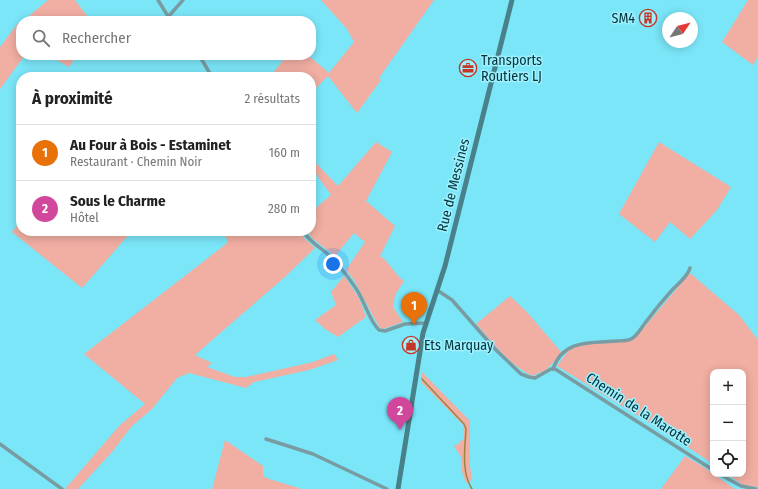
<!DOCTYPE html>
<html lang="fr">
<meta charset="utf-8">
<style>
body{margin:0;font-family:"Fira Sans Condensed",sans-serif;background:#f2f2f2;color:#222}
.controls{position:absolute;right:12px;bottom:12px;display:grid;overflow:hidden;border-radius:8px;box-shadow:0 2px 10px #0003}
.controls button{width:36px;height:36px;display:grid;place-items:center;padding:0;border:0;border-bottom:1px solid #e0e0e0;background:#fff;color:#222;font:20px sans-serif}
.compass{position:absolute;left:662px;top:12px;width:36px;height:36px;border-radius:50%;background:#fff;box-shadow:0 2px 10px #0003;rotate:55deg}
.you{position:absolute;left:333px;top:264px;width:14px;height:14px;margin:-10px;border:3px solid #fff;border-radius:50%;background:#1a73e8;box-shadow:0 0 0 6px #1a73e833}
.badge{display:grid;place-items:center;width:26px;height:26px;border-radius:50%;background:#1a73e8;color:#fff;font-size:13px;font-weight:700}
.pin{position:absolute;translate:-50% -33px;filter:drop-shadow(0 1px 2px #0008)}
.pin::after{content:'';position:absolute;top:21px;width:14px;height:12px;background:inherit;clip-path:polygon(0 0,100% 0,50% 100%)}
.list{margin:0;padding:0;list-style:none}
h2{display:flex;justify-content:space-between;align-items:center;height:52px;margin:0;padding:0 16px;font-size:17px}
h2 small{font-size:13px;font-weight:400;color:#767676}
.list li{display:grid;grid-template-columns:26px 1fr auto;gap:12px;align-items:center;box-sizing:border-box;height:56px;padding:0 16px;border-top:1px solid #e0e0e0}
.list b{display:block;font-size:15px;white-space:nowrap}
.list p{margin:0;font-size:13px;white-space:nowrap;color:#767676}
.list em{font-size:13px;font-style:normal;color:#767676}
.icon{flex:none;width:22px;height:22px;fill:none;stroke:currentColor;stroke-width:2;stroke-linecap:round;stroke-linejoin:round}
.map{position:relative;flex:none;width:758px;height:489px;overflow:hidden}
.search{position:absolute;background:#fff;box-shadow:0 2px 10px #0003;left:16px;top:16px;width:300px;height:44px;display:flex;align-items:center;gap:10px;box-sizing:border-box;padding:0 14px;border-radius:16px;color:#767676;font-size:15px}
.panel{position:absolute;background:#fff;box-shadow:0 2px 10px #0003;left:16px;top:72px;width:300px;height:164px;border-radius:16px}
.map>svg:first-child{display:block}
.green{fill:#f1aea2}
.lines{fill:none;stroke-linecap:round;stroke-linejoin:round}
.stream{stroke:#9c8443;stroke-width:1.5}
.minor{stroke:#799ca3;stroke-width:3.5}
.secondary{stroke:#49818b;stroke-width:5}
.labels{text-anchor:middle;stroke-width:3;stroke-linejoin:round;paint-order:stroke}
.poi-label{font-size:14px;fill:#00333a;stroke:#9ef0fe;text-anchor:start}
.street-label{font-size:14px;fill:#00333a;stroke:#9ef0fe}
</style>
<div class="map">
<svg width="758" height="489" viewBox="0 0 758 489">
<rect width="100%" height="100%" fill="#7be6f8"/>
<g class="green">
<path d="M48,0h27l16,21h-68z"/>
<path d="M321,0h113l-55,78 2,2 -24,33 -29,-37 -17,17v-16h-41l17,-22h21l21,18 25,-31 -7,-13z"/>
<path d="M748,0h10v56l-5,9 -31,-23z"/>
<path d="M18,23h3v32h4l-25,34v-42z"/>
<path d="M48,55h29l-8,12z"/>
<path d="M376,142l16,10 -26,49 29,25 -15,30c10,6 14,18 24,25l-9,14 -2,12 10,15 -20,7 -4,-2 -25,-47 -8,-10 19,-28 -11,-9 -19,23 -23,-18 -5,-7h4v-19l20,-17 -20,-28v-9l27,28z"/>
<path d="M659,142l72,45 -14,23 -27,29 -20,-17 -15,20 -36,-28z"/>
<path d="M21,220v11h111l-50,57 -70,-56z"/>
<path d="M220,231h80l4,7 11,10 -29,28 -91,79 17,8 -5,4 28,10h11l67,-15 21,-8 4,6 -29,10 -55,12 -8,6 -57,-15 -12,5 -25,31 -20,17 -20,26 -34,37h-13l55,-64 25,-21 -61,-50 142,-110 2,-2 -1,-3z"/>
<path d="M690,273l49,42 19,25v147l-15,-2 -16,-11h16v-102h-30v92l-36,-24 -120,-74 11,-15 10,-6 53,-4 4,-3z"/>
<path d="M344,276l15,22 7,19 -28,20 -13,-8 -10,-9 21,-15 -5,-13z"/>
<path d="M510,296l17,16 35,41 -16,17 -14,6c-23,-12 -39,-33 -56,-52z"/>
<path d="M422,372l48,49v45l2,14 -6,3 -5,-14v-12l-7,-11 6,-3v-2l4,-1 -1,-15 -42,-43z"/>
<path d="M225,440l38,26v10l6,3 33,10h-90z"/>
<path d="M685,456l20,12 30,21h-74z"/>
</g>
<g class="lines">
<path class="stream" d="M422,379l42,45 2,5c-1,19 -5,43 6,60"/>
<g class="minor">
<path d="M158,0l13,21"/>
<path d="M168,17l15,-17"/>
<path d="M199,55l13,22"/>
<path d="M303,231c7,12 19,17 29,27 9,9 16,19 23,29 9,12 14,34 24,43l6,1 20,-7 21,-1"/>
<path d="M437,290l15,10 44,50 25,24 8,3 6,1 16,-9h4l158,101"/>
<path d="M553,369c10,-30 38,-26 63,-28 5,0 11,0 15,-2 6,-3 10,-11 14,-16 9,-12 18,-23 28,-34 6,-6 15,-13 17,-21"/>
<path d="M266,439l47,15 74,35"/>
<path d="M0,444l62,45"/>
<path d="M719,474l22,12 15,3"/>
</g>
<path class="secondary" d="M398,489l25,-156 22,-67 67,-266"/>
</g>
<defs>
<symbol id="building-ring" viewBox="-11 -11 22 22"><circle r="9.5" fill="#9ef0fe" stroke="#c43728" stroke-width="1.5"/><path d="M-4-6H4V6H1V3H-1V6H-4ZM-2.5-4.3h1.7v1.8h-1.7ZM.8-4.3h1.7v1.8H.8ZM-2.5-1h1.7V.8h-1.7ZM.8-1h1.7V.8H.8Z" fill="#c43728"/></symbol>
<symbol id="office-ring" viewBox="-11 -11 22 22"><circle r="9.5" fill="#9ef0fe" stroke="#c43728" stroke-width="1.5"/><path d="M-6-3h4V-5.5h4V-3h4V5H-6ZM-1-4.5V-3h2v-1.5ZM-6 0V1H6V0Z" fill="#c43728"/></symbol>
<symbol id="shop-ring" viewBox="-11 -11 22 22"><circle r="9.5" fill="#9ef0fe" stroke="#c43728" stroke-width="1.5"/><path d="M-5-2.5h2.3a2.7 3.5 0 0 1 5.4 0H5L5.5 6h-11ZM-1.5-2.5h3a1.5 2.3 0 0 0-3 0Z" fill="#c43728"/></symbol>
</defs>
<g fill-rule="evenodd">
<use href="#building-ring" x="638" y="8" width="20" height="20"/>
<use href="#office-ring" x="458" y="58" width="20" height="20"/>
<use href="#shop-ring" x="401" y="335" width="20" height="20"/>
</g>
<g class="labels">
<g class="poi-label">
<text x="635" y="23" text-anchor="end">SM4</text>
<text x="481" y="65">Transports<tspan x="481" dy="16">Routiers LJ</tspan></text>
<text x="424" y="350">Ets Marquay</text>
</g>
<g class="street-label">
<text transform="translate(453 185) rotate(-76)" y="5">Rue de Messines</text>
<text transform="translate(639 409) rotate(33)" y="5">Chemin de la Marotte</text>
</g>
</g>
</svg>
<div class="controls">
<button>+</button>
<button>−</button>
<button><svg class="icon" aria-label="locate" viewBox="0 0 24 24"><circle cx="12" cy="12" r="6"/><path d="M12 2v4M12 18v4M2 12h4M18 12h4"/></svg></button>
</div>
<svg class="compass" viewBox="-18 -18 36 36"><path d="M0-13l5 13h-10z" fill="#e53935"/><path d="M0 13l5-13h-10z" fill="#767676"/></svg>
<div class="you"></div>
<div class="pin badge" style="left:414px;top:325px;background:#e8710a">1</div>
<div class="pin badge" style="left:400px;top:430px;background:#d1479c">2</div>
<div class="search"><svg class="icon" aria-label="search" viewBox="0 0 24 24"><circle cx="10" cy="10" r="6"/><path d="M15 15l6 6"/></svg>Rechercher</div>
<section class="panel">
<h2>À proximité<small>2 résultats</small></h2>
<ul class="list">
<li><span class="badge" style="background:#e8710a">1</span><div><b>Au Four à Bois - Estaminet</b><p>Restaurant · Chemin Noir</p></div><em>160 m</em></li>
<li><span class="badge" style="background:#d1479c">2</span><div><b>Sous le Charme</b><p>Hôtel</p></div><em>280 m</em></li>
</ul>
</section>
</div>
